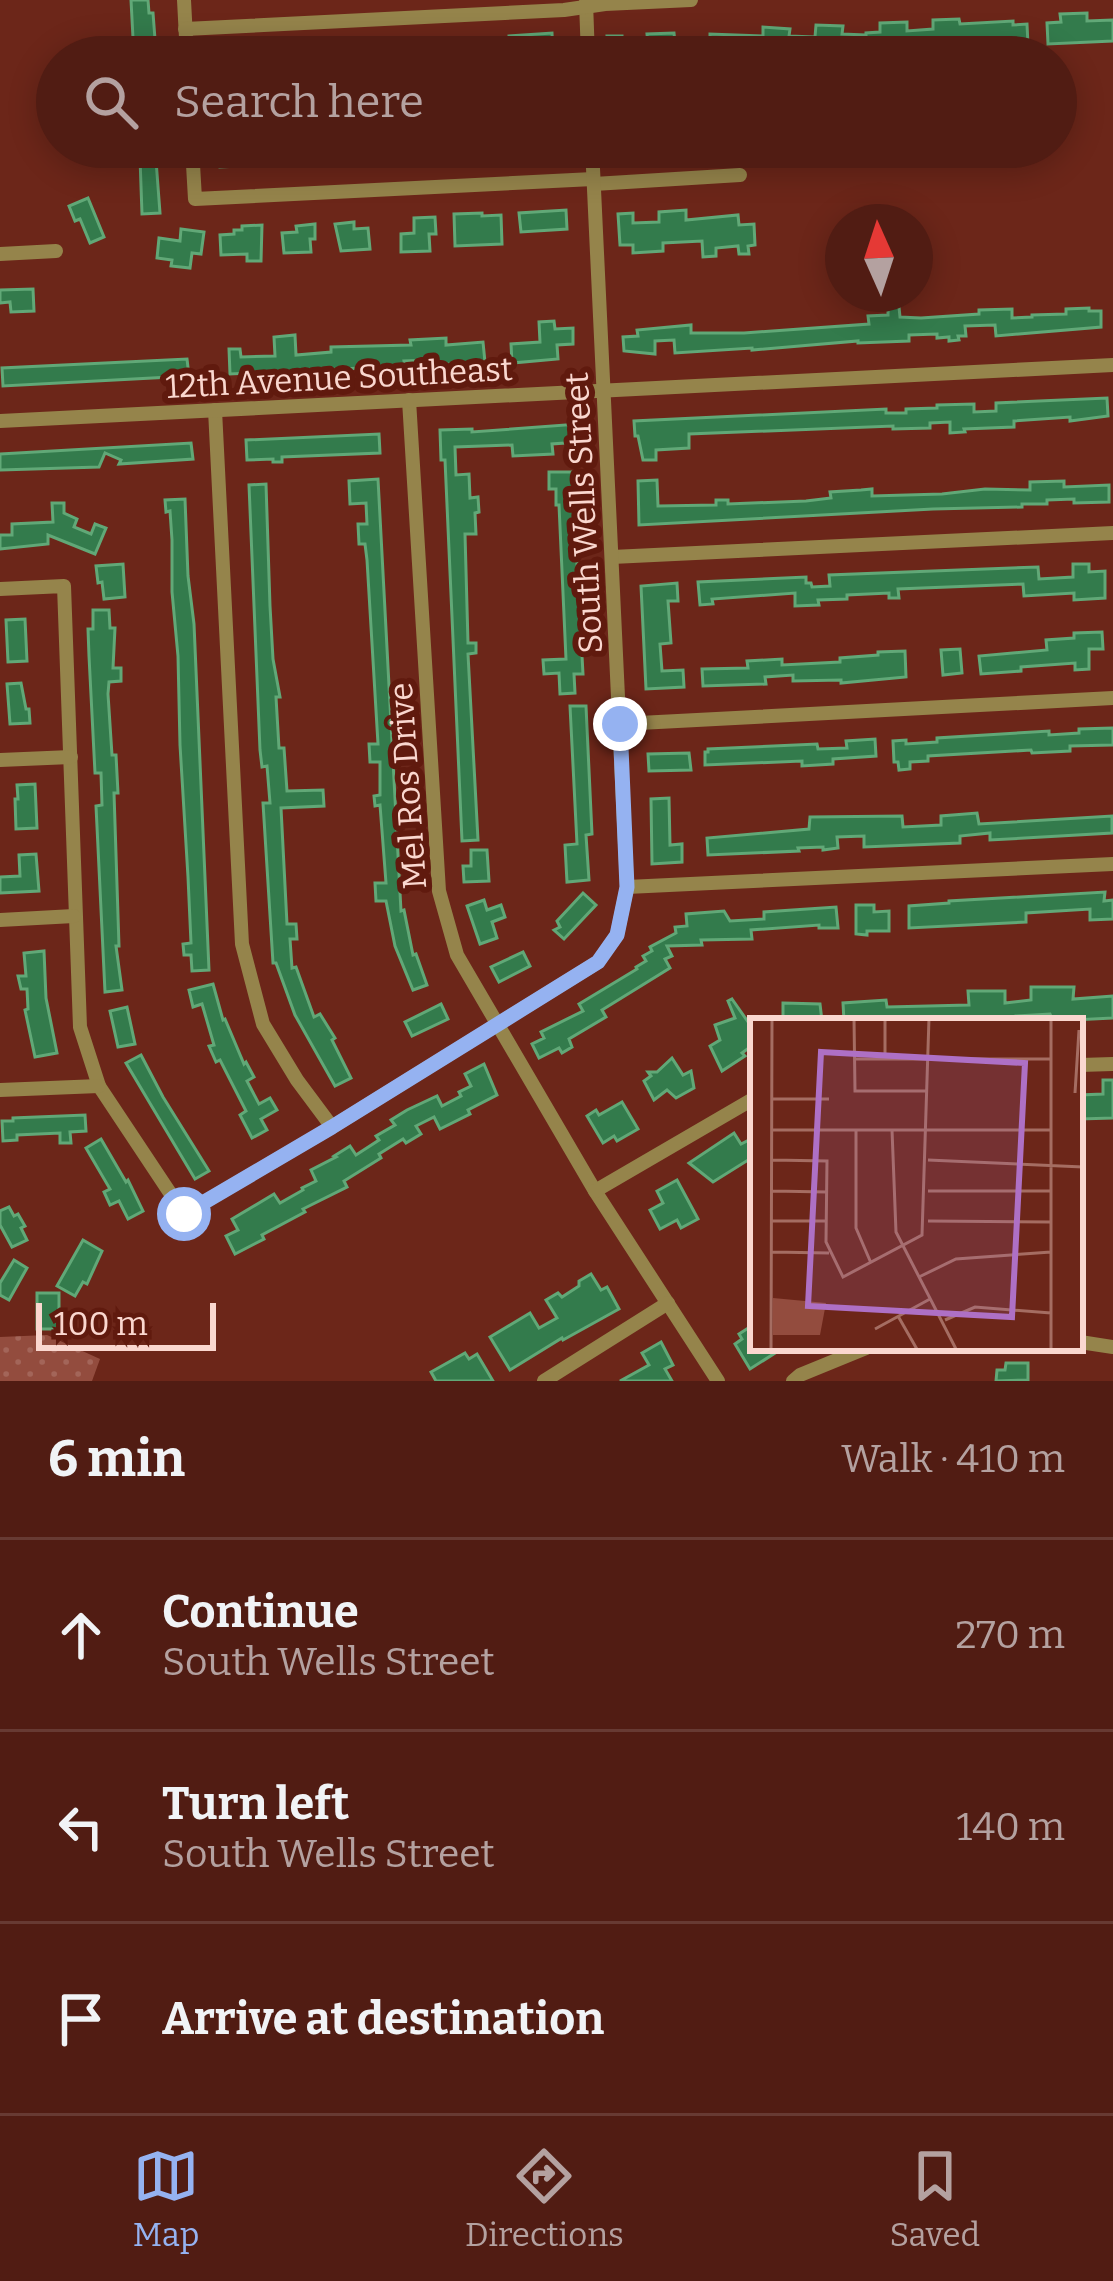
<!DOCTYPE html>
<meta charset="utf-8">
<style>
body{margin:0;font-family:Bitter,serif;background:#5b2921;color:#f1f3f6}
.compass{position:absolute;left:825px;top:204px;width:108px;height:108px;border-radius:50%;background:#511c13;box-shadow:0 6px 30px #0003;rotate:357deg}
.scale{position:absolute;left:36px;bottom:30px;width:180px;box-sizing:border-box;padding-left:12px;border:6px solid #fad7cf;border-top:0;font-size:33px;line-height:42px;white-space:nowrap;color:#fad7cf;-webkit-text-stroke:9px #601a0e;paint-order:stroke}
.stop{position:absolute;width:36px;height:36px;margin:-27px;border:9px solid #95b2f1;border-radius:50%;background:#fff}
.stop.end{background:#95b2f1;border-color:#fff;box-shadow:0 3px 12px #0008}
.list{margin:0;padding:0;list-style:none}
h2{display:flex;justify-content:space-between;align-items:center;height:156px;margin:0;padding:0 48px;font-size:51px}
h2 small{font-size:39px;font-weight:400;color:#b4a1a0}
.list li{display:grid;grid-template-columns:78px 1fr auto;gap:36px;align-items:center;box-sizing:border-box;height:192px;padding:0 48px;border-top:3px solid #673a33}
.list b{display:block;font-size:45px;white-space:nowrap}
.list p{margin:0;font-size:39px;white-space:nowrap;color:#b4a1a0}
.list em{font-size:39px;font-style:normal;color:#b4a1a0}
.icon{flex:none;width:66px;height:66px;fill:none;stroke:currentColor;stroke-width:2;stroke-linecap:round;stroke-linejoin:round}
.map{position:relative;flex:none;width:1113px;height:1381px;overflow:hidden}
.search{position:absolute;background:#511c13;box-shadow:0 6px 30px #0003;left:36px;right:36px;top:36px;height:132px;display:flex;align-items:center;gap:30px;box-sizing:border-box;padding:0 42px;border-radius:66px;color:#b4a1a0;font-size:45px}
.sheet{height:732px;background:#511c13}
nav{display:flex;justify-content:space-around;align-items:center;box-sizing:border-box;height:168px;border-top:3px solid #673a33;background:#511c13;font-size:33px;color:#b4a1a0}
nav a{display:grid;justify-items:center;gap:6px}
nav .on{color:#95b2f1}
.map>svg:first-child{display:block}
.park{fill:url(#park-dots)}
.building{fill:#337b4c;stroke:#61a877;stroke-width:3}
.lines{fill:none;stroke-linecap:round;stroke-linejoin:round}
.minor{stroke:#95844b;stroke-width:14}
.route{stroke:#95b2f1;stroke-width:15}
.labels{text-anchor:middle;stroke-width:12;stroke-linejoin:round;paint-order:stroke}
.street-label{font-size:33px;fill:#fad7cf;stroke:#601a0e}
.inset-road{fill:none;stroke:#a56d62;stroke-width:3}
.view{fill:#ae70c5;fill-opacity:0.15;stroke:#ae70c5;stroke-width:6}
.inset-edge{fill:none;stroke:#fad7cf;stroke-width:6}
</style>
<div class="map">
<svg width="1113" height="1381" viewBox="0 0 1113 1381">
<defs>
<pattern id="park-dots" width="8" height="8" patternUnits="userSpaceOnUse" patternTransform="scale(3)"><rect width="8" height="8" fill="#934c3e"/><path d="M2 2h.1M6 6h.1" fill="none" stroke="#a36559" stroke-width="1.8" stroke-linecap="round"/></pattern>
</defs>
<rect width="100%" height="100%" fill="#6c2619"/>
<path class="park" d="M47,1335l53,24 -8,22h-92v-44z"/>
<g class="building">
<path d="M131,0h17l1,13h4l2,26 -7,1 4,17h-18z"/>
<path d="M1087,13v8l26,-1v21l-65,3 -1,-21 14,-1 -1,-8z"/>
<path d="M959,19l1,5 53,-3v4l14,-1 1,21h-7l1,7 -11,1v-6l-21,1v5l-10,1v-5l-65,4v4h-10v-4l-21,1 1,3h-277l-1,-21h15v10l26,-1 -1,-11 27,-1 1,10h35v-9l53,2v-9l27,2 -1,7 26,1 1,-12 27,1 -1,8 24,1v-2l14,-1v-9l27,-1v9l26,-2v-9z"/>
<path d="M552,33l1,24h-81l-1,-13 38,-2v-6z"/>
<path d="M133,147h22l5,66 -18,1 -2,-56h-6z"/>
<path d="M219,147h137v13l-136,7z"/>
<path d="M88,198l16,39 -14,6 -10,-24 -5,2 -6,-15z"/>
<path d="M566,210l1,19 -46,3 -2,-19z"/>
<path d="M686,210v10l52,-5 1,10 15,-1 1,21 -7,1 1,8h-10l-1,-8 -22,2v8l-13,1 -1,-16 -39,2v8l-30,2v-8h-13l-2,-31 15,-1v10l26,-1v-10z"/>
<path d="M482,213v3l19,-1 1,29 -47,2 -1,-32z"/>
<path d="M435,217l1,17h-7l1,17 -29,1v-18l13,-1v-15z"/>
<path d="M354,222v7l14,-1 2,21 -29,2 -6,-27z"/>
<path d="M315,224v15h-5l1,13 -27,1 -2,-20 15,-1 -1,-6z"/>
<path d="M262,225l-1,36h-14v-7l-26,1 -1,-20 14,-1v-4h8v-4z"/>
<path d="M181,229l23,3 -3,22 -9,-1 -2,15 -19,-2 1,-6 -15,-2 2,-20 21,3z"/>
<path d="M33,289l1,22 -23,1 -1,-10 -10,1v-13z"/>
<path d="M888,307h11l1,10 21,1 58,-4v-4l33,-1v9l20,-1v-2l34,-1v-5l23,-1v3h12v16l-105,9 -1,-11 -30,1 1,10h-8l1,4 -10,1v-4l-12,1v-4l-28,1v6l-51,2v-2l-106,9v-2l-77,5 -1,-13 -19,1v13l-31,-3 -1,-14 15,-1 -1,-6 54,-5v8h53l125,-9 -1,-8 20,-1z"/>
<path d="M554,321l1,8 18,-1v16l-16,1 1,14 -46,4 -1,-19 29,-2 -1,-20z"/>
<path d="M295,335l1,20 35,-3v-5l80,-2 -1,-5 36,-2v7l37,-3 2,20 -53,3v-5l-28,1 1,5 -175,8 -1,-25h11l1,8 34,-1 -1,-19z"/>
<path d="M187,359l2,17 -186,10 -1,-18z"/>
<path d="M1107,398l1,18 -38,5v-4l-56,4v6l-50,2 1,3 -15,1v-11l-20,1v5l-37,1v-3l-204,8v14l-33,2v10h-13l-5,-24h-3l-1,-15 252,-12v4h20v-4l31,-1v-3l37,-1v8l22,-1v-8z"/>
<path d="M578,424l1,18 -27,2 1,10 -40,2 -1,-11 -57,2 1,28 13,-1 1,24 8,-1 1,15 -4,1 1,21h-11l3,109h8v10l-8,1 10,186 -16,1 -17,-381h-4l-1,-30 32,-1v3z"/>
<path d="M379,434l1,19 -98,4v5h-9v-3l-26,1 -1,-20z"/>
<path d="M191,443l2,16 -74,5 2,-4 -16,-7 -6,14 -99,3v-16z"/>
<path d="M549,472h23l11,202h-9l1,19 -15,1 -1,-21 -15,1 -1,-14 23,-1 -7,-154h-3v-16h-7z"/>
<path d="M378,479l23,432 3,-1 9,45 3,-1 11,31 -14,5 -18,-44 -9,-45h-10l-1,-18h11l-6,-78 -5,1 -1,-10 6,-1v-33h-10l-1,-18h9l-11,-184 -2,-16h-6l-1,-20h9l-1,-21 -16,1 -1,-23z"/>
<path d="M657,480l1,26 58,-1v-5h12v4l78,-3 25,-3 -1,-6 31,-2 11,-1v7l70,-2 43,-5 45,1v-8l34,-1v6l45,-2v17l-35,1v-4l-27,1v4h-25v3l-89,2 -294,16 -1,-44z"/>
<path d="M266,484l4,122 3,53 7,38h-4l3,51h5l3,43 36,-1 1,16 -43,2 6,116h9l1,15h-7l2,29 4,-1 18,50 6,-3 15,24 -3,2 19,38 -16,8 -40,-71 -19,-52h-3l-10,-160h7l-3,-37 -5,1 -2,-17 -11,-265z"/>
<path d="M185,499l3,77 6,48 15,346 -17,1 -1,-16h-7l-1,-11 8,-1 -3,-66 -8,-132 -2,-89 -6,-64v-52l-2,-29 -4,1 -1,-12z"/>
<path d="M52,503h12v10l13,6 -3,8 17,7 4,-10 11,4 -11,26 -47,-19v9l-48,5v-14h12v-11l41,-2z"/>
<path d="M123,564l2,33 -21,2 -2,-17 -4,1 -2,-17z"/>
<path d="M1073,564h16v8l16,-1v27l-31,2v-7l-50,3 -1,-12 -125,5 1,9h-10v-5l-42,2v4l-29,1 1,5 -24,1v-13l-83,6 1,5 -13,1 -2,-23 108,-5v6h5l1,4 18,-1 -1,-11 209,-8 1,12 34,-2z"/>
<path d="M677,583l1,18h-10l3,42 -11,1 2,27 21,-1 1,17 -38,2 -5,-103z"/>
<path d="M93,610h16l1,18h5l-2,40h8v13l-12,1 -1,12 4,61h4l2,38h-4l5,153h-3l6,44 -17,2 -9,-186 6,-1 -1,-32h-6l-6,-117 -1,-27h5z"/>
<path d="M25,619l2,42 -19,1 -2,-42z"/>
<path d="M1102,632l1,17h-14v20l-14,1v-7l-54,4v4l-40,3 -2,-18 68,-6 -1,-10 28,-2v-5z"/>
<path d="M960,649l2,24 -19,2 -2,-25z"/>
<path d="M905,651l1,26 -65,6v-3l-48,1v-6l-28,2 1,7 -63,2 -1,-17 46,-1 -1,-7 35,-2v6l58,-3v-4l38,-3v-3z"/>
<path d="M21,683l5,26h3l1,14 -20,1 -3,-40z"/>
<path d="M570,706h16l6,128 -6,1 3,45 -22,2 -2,-37 12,-1z"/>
<path d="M1113,728v17l-43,1v5l-38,2 -1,-3 -103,6v5l-18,1v7l-11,1 -1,-8h-4l-1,-21 13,-1v4l31,-2v-4l112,-7v4l30,-2v-4z"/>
<path d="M875,739l1,17 -43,3v5l-31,2v-5l-97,4v-13h3v-3l109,-5 1,5 29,-1 -1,-7z"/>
<path d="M689,753l2,17 -42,1 -1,-17z"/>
<path d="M35,784l2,44 -21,1 -1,-30h3l-1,-14z"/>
<path d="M669,798l1,47 12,-1v18l-30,2 -1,-65z"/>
<path d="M977,813l2,11 133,-8v17l-122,7v-7l-30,3v7l-96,4v-11l-27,1 1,11 -15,2v-3l-25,1 1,3 -91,4 -1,-17 102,-9 1,-12 92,-1 1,11 38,-2v-9z"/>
<path d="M471,850h16l2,31 -25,1 -1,-16h8z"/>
<path d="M36,854l3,37 -39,2v-16l20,-1 -1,-21z"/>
<path d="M1105,892l-1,9 9,-1v19l-23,1v-11l-64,4v9l-117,6v-22l40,-3v-2z"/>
<path d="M583,893l13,12 -32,34 -10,-9 6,-3 -3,-6z"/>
<path d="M484,900l3,10 14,-5 4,12 -13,5 5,16 -17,6 -13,-38z"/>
<path d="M856,905h18v7l15,-1v20h-22v4l-11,-1z"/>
<path d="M836,907l2,21h-19v-3l-68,5 1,9 -51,1 1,5 -35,1 5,10 -7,3 5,9 -68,42 4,7 -37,22 3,8 -10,6 -3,-5 -20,10 -7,-14 12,-6 -3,-6 42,-21 -4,-7 58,-35 -1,-2 10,-6 -3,-5 9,-5 -2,-4 26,-14 -1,-6 12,-1 -1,-12 38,-3 6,10 34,-2v-7z"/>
<path d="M44,951l2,47 11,55 -22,4 -10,-47 3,-1 -1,-20h-6l-3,-13h8l-2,-23z"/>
<path d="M523,952l7,14 -31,16 -8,-15z"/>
<path d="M213,984l10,36 2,-1 19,45 2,-2 8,15 -7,4 12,23 11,-6 7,12 -16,9 6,11 -15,8 -12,-23 6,-4 -26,-51 -4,2 -7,-16 5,-1 -12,-41 -9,3 -4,-17z"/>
<path d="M1031,987h43l-1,12 40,-3v22l-60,3 -3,-7 -34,2v5l-57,-4v4h-115l-1,-18 43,-3 1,7 82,-2 -1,-14h37v12l26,-3z"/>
<path d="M732,999l21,30v16l-11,8 3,3 -23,15 -12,-25 10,-6 -5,-15 20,-7 -7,-17z"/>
<path d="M783,1003l37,1 2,17h-39z"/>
<path d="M441,1004l7,15 -36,17 -7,-14z"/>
<path d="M127,1007l8,37 -17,3 -8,-36z"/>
<path d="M141,1055l22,42 46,74 -14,8 -69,-116z"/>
<path d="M672,1058l11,17 8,-4 3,17 -18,10 -9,-8 -13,10 -10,-19 7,-5 -3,-4h9z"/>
<path d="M484,1064l13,31 -29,15 2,4 -30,15 -6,-12 -18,9 5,8 -15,9 -3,-4 -24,15 2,4 -37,23 3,6 -44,22 2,3 -43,23 2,4 -29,15 -9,-18 12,-6 -6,-11 42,-25 6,9 23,-13 -1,-2 14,-7 -5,-11 25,-13 -2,-1 16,-10 6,9 23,-15 -3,-4 19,-11 -4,-5 16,-10 30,-14 5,10 19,-10 -2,-4 12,-6 -6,-12z"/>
<path d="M1103,1080h10v38l-33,1v-24l23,-1z"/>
<path d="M622,1102l16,27 -21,12 -3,-5 -11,7 -16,-27 9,-6 3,5z"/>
<path d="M85,1115l1,16 -16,1 1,11h-11v-10l-43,2v5l-14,1 -1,-20h11v-3z"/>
<path d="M734,1133l7,11 12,-6v19l-40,25 -24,-19z"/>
<path d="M101,1139l25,43 2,-2 15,31 -15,8 -9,-18 -9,4 -6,-13 6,-3 -24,-41z"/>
<path d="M677,1180l21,39 -17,9 -4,-8 -17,9 -10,-19 13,-7 -6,-12z"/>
<path d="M9,1207l5,9 4,-2 7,12 -4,2 6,12 -15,7 -12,-22v-14z"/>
<path d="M83,1240l19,11 -15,33 -4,-2 -8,14 -18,-10z"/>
<path d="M14,1260l13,8 -18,32 -9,-5v-12z"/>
<path d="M591,1274l10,16 6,-3 12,22 -56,31 -1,-2 -52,32 -20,-33 40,-24 9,15 18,-10 -11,-18 12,-7 4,4 17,-11v-5z"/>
<rect x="37" y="1293" width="22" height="36"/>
<path d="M753,1325v23h30l-33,21 -15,-25 7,-5 -3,-5z"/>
<path d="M661,1342l12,23 -8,4 7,12h-52l29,-16 -7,-12z"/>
<path d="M465,1353l4,6 8,-5 16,27h-57l-5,-9z"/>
<path d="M1006,1363h22v17l-32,1 1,-11h8z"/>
</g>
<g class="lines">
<g class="minor">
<path d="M184,0l3,57"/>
<path d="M586,2l2,55"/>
<path d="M185,29l379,-19 41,-6 86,-4"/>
<path d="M192,147l3,52 398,-20"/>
<path d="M594,184l146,-9"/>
<path d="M0,254l56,-3"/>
<path d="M409,400l30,491 18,64 138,236 123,190"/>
<path d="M215,410l27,534 21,80 34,56 35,47"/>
<path d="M0,421l1113,-56"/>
<path d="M612,557l501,-24"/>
<path d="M0,589l64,-3 16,441 19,59 85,128 148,-87 266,-165 19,-27 10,-48 -35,-740"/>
<path d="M620,724l493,-26"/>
<path d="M0,760l71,-3"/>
<path d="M627,887l486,-23"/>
<path d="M0,920l74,-4"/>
<path d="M1080,1065l33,-1"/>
<path d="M0,1090l99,-4"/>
<path d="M595,1191l158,-92"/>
<path d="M1080,1342l33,5"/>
<path d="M544,1381l124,-78"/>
<path d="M793,1381l7,-6 66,-27"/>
</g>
</g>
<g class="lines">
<path class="route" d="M184,1214l148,-87 266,-165 19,-27 10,-48 -7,-163"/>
</g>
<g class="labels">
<g class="street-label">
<text transform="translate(339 377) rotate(-3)" y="12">12th Avenue Southeast</text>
<text transform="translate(583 513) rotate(-93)" y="12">South Wells Street</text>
<text transform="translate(407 786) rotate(-94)" y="12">Mel Ros Drive</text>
</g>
</g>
<g transform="translate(750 1018)">
<rect width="333" height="333" fill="#6c2619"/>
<path d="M23,280l53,5 -6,32h-47z" fill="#934c3e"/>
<path class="inset-road" d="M104,0l1,73h73M301,0v333M105,41h196M135,41v-41M325,75l4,-63M22,81h57M23,112h278M106,112v98l15,35M142,112l4,102 61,119M22,142l55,1 -1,81 17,35 79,-42 7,-217M178,142l155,7M22,173l55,1M178,173h122M21,203h55M178,203l122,1M22,234l57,1M169,259l37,-18 95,-7M148,298l20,35M195,302l30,-13 76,6M125,311l55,-30M21,333l1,-333"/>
<path class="view" d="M71,34l204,11 -13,254 -204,-11z"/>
<rect width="333" height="333" class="inset-edge"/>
</g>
</svg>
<svg class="compass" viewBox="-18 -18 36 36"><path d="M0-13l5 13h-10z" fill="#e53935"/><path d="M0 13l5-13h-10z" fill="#b4a1a0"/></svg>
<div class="scale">100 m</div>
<div class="stop" style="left:184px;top:1214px"></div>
<div class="stop end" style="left:620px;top:724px"></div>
<div class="search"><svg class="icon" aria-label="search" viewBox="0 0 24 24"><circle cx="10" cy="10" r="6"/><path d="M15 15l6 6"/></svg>Search here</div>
</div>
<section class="sheet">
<h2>6 min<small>Walk · 410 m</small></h2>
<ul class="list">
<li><svg class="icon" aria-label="ahead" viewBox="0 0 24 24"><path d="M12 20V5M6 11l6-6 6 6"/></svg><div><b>Continue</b><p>South Wells Street</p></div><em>270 m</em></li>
<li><svg class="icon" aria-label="left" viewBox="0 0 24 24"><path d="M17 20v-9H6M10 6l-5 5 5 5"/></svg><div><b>Turn left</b><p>South Wells Street</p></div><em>140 m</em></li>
<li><svg class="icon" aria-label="arrive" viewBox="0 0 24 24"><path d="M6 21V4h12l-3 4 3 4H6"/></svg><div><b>Arrive at destination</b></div></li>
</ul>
</section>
<nav>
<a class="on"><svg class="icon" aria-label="map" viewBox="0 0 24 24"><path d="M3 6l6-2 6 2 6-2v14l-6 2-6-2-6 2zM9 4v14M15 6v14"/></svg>Map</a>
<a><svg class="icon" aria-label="directions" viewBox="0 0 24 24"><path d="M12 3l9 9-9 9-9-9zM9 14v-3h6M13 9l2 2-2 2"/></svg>Directions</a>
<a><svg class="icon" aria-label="saved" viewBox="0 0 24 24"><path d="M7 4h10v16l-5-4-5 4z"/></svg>Saved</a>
</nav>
